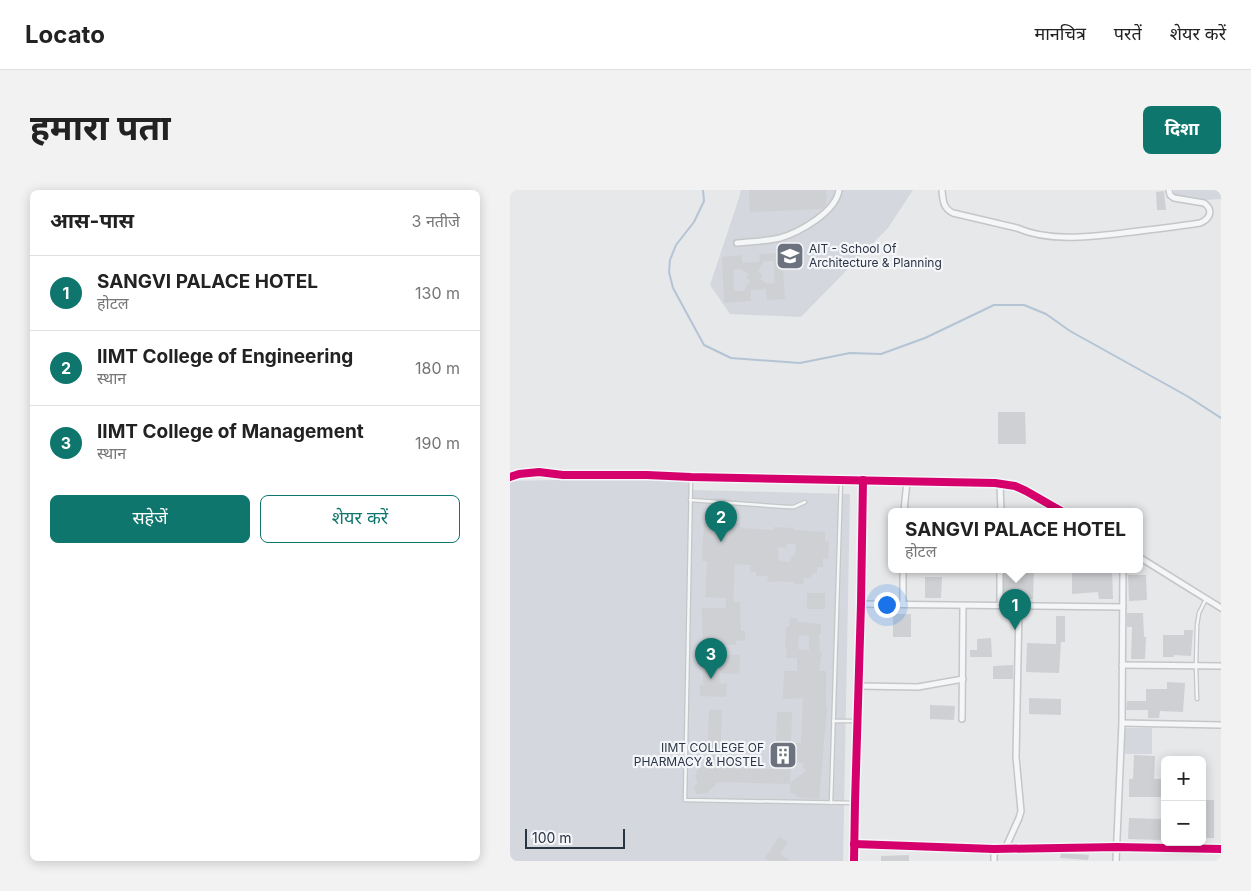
<!DOCTYPE html>
<html lang="hi">
<meta charset="utf-8">
<style>
body{margin:0;font-family:Inter,"Noto Sans Devanagari",sans-serif;background:#f2f2f2;color:#222}
.controls{position:absolute;right:15px;bottom:15px;display:grid;overflow:hidden;border-radius:8px;box-shadow:0 2px 12px #0003}
.controls button{width:45px;height:45px;display:grid;place-items:center;padding:0;border:0;border-bottom:1px solid #e0e0e0;background:#fff;color:#222;font:25px sans-serif}
.scale{position:absolute;left:15px;bottom:12px;width:100px;box-sizing:border-box;padding-left:5px;border:2px solid #2b3445;border-top:0;font-size:14px;line-height:18px;white-space:nowrap;color:#2b3445;-webkit-text-stroke:4px #f4f6f9;paint-order:stroke}
.you{position:absolute;left:376px;top:414px;width:18px;height:18px;margin:-12px;border:4px solid #fff;border-radius:50%;background:#1a73e8;box-shadow:0 0 0 8px #1a73e833}
.badge{display:grid;place-items:center;width:32px;height:32px;border-radius:50%;background:#0f766e;color:#fff;font-size:16px;font-weight:700}
.pin{position:absolute;translate:-50% -41px;filter:drop-shadow(0 1px 2px #0008)}
.pin::after{content:'';position:absolute;top:26px;width:18px;height:15px;background:inherit;clip-path:polygon(0 0,100% 0,50% 100%)}
.popup{position:absolute;left:378px;top:318px;width:255px;height:65px;box-sizing:border-box;display:grid;place-content:center;border-radius:8px;background:#fff;filter:drop-shadow(0 1px 4px #0005);font-size:16px;white-space:nowrap;color:#767676}
.popup b{font-size:19px;color:#222}
.popup::after{content:'';position:absolute;left:50%;top:100%;margin-left:-10px;border:10px solid transparent;border-top-color:#fff}
.list{margin:0;padding:0;list-style:none}
h2{display:flex;justify-content:space-between;align-items:center;height:65px;margin:0;padding:0 20px;font-size:21px}
h2 small{font-size:16px;font-weight:400;color:#767676}
.list li{display:grid;grid-template-columns:32px 1fr auto;gap:15px;align-items:center;box-sizing:border-box;height:75px;padding:0 20px;border-top:1px solid #e0e0e0}
.list b{display:block;font-size:19px;white-space:nowrap}
.list p{margin:0;font-size:16px;white-space:nowrap;color:#767676}
.list em{font-size:16px;font-style:normal;color:#767676}
.actions{display:flex;gap:10px;padding:15px 20px}
.actions a{flex:1;padding:11px 0;border:1px solid #0f766e;border-radius:8px;text-align:center;font-size:18px;color:#0f766e}
.actions .main{background:#0f766e;color:#fff}
.map{position:relative;flex:none;width:711px;height:671px;overflow:hidden;border-radius:8px}
header{display:flex;align-items:center;gap:30px;box-sizing:border-box;height:70px;padding:0 25px;background:#fff;border-bottom:1px solid #e0e0e0}
header strong{font-size:24px}
nav{display:flex;gap:28px;margin-inline-start:auto;font-size:18px}
.intro{display:flex;align-items:center;justify-content:space-between;box-sizing:border-box;height:120px;padding:0 30px}
h1{margin:0;font-size:35px}
.button{padding:12px 22px;border-radius:8px;background:#0f766e;color:#fff;font-size:18px;font-weight:700}
main{display:flex;gap:30px;padding:0 30px}
aside{flex:1;background:#fff;border-radius:8px;box-shadow:0 2px 12px #0003}
.map>svg:first-child{display:block}
.built{fill:#d4d7dd}
.lines{fill:none;stroke-linecap:round;stroke-linejoin:round}
.stream{stroke:#b4c4d5;stroke-width:2}
.building{fill:#ced0d3;fill-rule:evenodd}
.lane-casing{stroke:#c4c6c8;stroke-width:5}
.street-casing{stroke:#c4c6c8;stroke-width:8}
.lane{stroke:#f5f6f7;stroke-width:2.5}
.street{stroke:#f5f6f7;stroke-width:5}
.cycleway-casing{stroke:#f4f6f9;stroke-width:11}
.cycleway{stroke:#d6006c;stroke-width:8}
.labels{text-anchor:middle;stroke-width:4.5;stroke-linejoin:round;paint-order:stroke}
.poi-label{font-size:12px;fill:#2b3445;stroke:#f4f6f9;text-anchor:start}
</style>
<header>
<strong>Locato</strong>
<nav><a>मानचित्र</a><a>परतें</a><a>शेयर करें</a></nav>
</header>
<div class="intro"><h1>हमारा पता</h1><a class="button">दिशा</a></div>
<main>
<aside>
<h2>आस-पास<small>3 नतीजे</small></h2>
<ul class="list">
<li><span class="badge">1</span><div><b>SANGVI PALACE HOTEL</b><p>होटल</p></div><em>130 m</em></li>
<li><span class="badge">2</span><div><b>IIMT College of Engineering</b><p>स्थान</p></div><em>180 m</em></li>
<li><span class="badge">3</span><div><b>IIMT College of Management</b><p>स्थान</p></div><em>190 m</em></li>
</ul>
<div class="actions"><a class="main">सहेजें</a><a>शेयर करें</a></div>
</aside>
<div class="map">
<svg width="711" height="671" viewBox="0 0 711 671">
<rect width="100%" height="100%" fill="#e6e8ea"/>
<g class="built">
<path d="M231,0h172l-25,38 -87,89 -71,-3 -20,-29 29,-87z"/>
<path d="M664,0h47v9l-47,3z"/>
<path d="M181,287v13l159,4 -7,367h-333v-380z"/>
<rect x="615" y="538" width="27" height="26"/>
</g>
<g class="lines">
<path class="stream" d="M193,0l1,11 -10,21 -18,23 -6,15 -1,12 4,16 31,57 27,13 69,5 50,-10 31,1 44,-16 69,-33h30l22,9 24,17 117,65 34,22"/>
</g>
<g class="building">
<path d="M239,0h77v15l-4,4 -72,3z"/>
<path d="M654,1l2,19h-9l-1,-18z"/>
<path d="M272,63l3,46 -18,1 -1,-11 -15,1v11l-27,2 -2,-46 20,-2v8l18,-1 -1,-8zM254,71h10l1,22 -7,1 -8,-5 2,-4 -4,-3zM230,79l9,5 -3,4 4,3 -6,10h-10l-1,-21z"/>
<path d="M488,222h27l1,32h-28z"/>
<path d="M194,332l36,1v5l34,2v-3l20,1 -1,2 32,2v9h4l-1,18 -5,-1v9h-6v7l-5,-1 -1,5h-7l-1,6h-9v-2l-19,-1v1h-8l1,-6h-12v-4h-6l1,-7 -16,-1 -2,38h7l1,29h4v9l-9,1v4h-33l-1,-37h24v-10l-21,-1 2,-36h-5zM277,354h9l-1,11 -3,1 -2,6 -11,-1 -1,-14 7,1z"/>
<path d="M494,379h30l-1,30 -29,-1z"/>
<path d="M562,379h40l1,30h-14l-1,-7 -26,2z"/>
<path d="M618,385h18l1,25 -18,1z"/>
<path d="M415,387h17l-1,21h-16z"/>
<rect x="297" y="403" width="18" height="16"/>
<path d="M617,423h16l1,24h2l-1,22h-14l1,-32h-5z"/>
<rect x="383" y="424" width="18" height="23"/>
<path d="M546,426h9v26h-4l-2,31 -33,-1 1,-29 29,1z"/>
<path d="M280,427l8,2 -1,3 24,2v10h-2l1,18h2l-3,19h7v36h1l-8,92 -17,-1 -6,-2 -1,-2 -5,-1 1,-11 15,-11 -3,-4v-4l-12,-2 -1,23 -72,-2 -11,11 -11,1 -2,-7 4,-5 -3,-5 3,-8 9,-4 2,-55h13l-2,58 55,1 2,-57h15l-1,31h10l2,-45 -20,1 1,-28h13v-13h-11l1,-9h-2l1,-22h3zM289,445l10,1v14l-11,-1z"/>
<path d="M674,440h9l-2,26 -17,-1v2h-11v-22h21z"/>
<path d="M481,448l1,19h-22v-7h7v-11z"/>
<path d="M191,464l39,1 -1,19 -19,-1 -1,10 8,1 -1,13 -26,-1v-11h3v-19h-2z"/>
<path d="M503,475v14h-20v-13z"/>
<path d="M657,492l18,1 -2,29 -23,-1 -1,7h-11v-8h-22l1,-9h19v-12h21z"/>
<path d="M519,508l32,1v16l-32,-1z"/>
<path d="M420,515l25,1 -1,14 -24,-1z"/>
<path d="M624,565l21,1 -1,23h10v18h-35v-18h4z"/>
<rect x="692" y="610" width="12" height="38"/>
<path d="M619,628l33,1 -1,21 -33,-1z"/>
<path d="M269,647l9,5 -8,12 10,7h-21l-4,-3z"/>
<path d="M551,663l28,2 -1,5 -28,-2z"/>
<path d="M399,665v6h-28v-5z"/>
</g>
<g class="lines">
<defs>
<g id="lane">
<path d="M181,288l-6,322 170,3"/>
<path d="M180,310l98,7h6l11,-5"/>
<path d="M687,509l-1,-33 1,-41 2,-12 7,-14"/>
<path d="M323,531h24"/>
<path d="M321,613l10,-323"/>
</g>
<g id="street">
<path d="M432,0c1,11 1,18 11,23l64,15c32,14 72,9 106,5 26,-3 51,-6 77,-10 10,-4 14,-13 4,-20l-30,-5 -4,-3 -1,-5"/>
<path d="M227,53c14,-1 29,-2 43,-5 20,-6 56,-26 59,-48"/>
<path d="M0,287l9,-3 20,-2 24,3h84l44,2 304,6 20,3 11,5 35,20"/>
<path d="M490,294l1,27"/>
<path d="M394,321l3,-30"/>
<path d="M629,367l82,51"/>
<path d="M351,414l262,3"/>
<path d="M393,414v-35"/>
<path d="M490,415v-36"/>
<path d="M612,475l99,1"/>
<path d="M349,496l59,1 45,-8"/>
<path d="M452,529l1,-113"/>
<path d="M612,533l99,2"/>
<path d="M344,654l140,5 123,-2 104,2"/>
<path d="M495,659l14,-31 2,-7 -5,-54 3,-151"/>
<path d="M344,671l1,-58 6,-199 2,-124"/>
<path d="M484,671v-12"/>
<path d="M606,671l6,-138 1,-154"/>
</g>
</defs>
<use href="#lane" class="lane-casing"/>
<use href="#street" class="street-casing"/>
<use href="#lane" class="lane"/>
<use href="#street" class="street"/>
<defs>
<g id="cycleway">
<path d="M0,287l9,-3 20,-2 24,3h84l44,2 304,6 20,3 11,5 35,20"/>
<path d="M344,654l140,5 123,-2 104,2"/>
<path d="M344,671l1,-58 6,-199 2,-124"/>
</g>
</defs>
<use href="#cycleway" class="cycleway-casing"/>
<use href="#cycleway" class="cycleway"/>
</g>
<defs>
<symbol id="university-square" viewBox="-11 -11 22 22"><rect x="-9" y="-9" width="18" height="18" rx="4" fill="#6c737f" stroke="#f4f6f9"/><path d="M0-5L7-2L0 1L-7-2ZM-4 1L0 2.5L4 1V4Q0 6-4 4Z" fill="#fff"/></symbol>
<symbol id="building-square" viewBox="-11 -11 22 22"><rect x="-9" y="-9" width="18" height="18" rx="4" fill="#6c737f" stroke="#f4f6f9"/><path d="M-4-6H4V6H1V3H-1V6H-4ZM-2.5-4.3h1.7v1.8h-1.7ZM.8-4.3h1.7v1.8H.8ZM-2.5-1h1.7V.8h-1.7ZM.8-1h1.7V.8H.8Z" fill="#fff"/></symbol>
</defs>
<g fill-rule="evenodd">
<use href="#university-square" x="264" y="50" width="32" height="32"/>
<use href="#building-square" x="257" y="549" width="32" height="32"/>
</g>
<g class="labels">
<g class="poi-label">
<text x="299" y="63">AIT - School Of<tspan x="299" dy="14">Architecture &amp; Planning</tspan></text>
<text x="254" y="562" text-anchor="end">IIMT COLLEGE OF<tspan x="254" dy="14">PHARMACY &amp; HOSTEL</tspan></text>
</g>
</g>
</svg>
<div class="controls">
<button>+</button>
<button>−</button>
</div>
<div class="scale">100 m</div>
<div class="you"></div>
<div class="pin badge" style="left:505px;top:440px">1</div>
<div class="popup"><b>SANGVI PALACE HOTEL</b>होटल</div>
<div class="pin badge" style="left:211px;top:352px">2</div>
<div class="pin badge" style="left:201px;top:489px">3</div>
</div>
</main>
